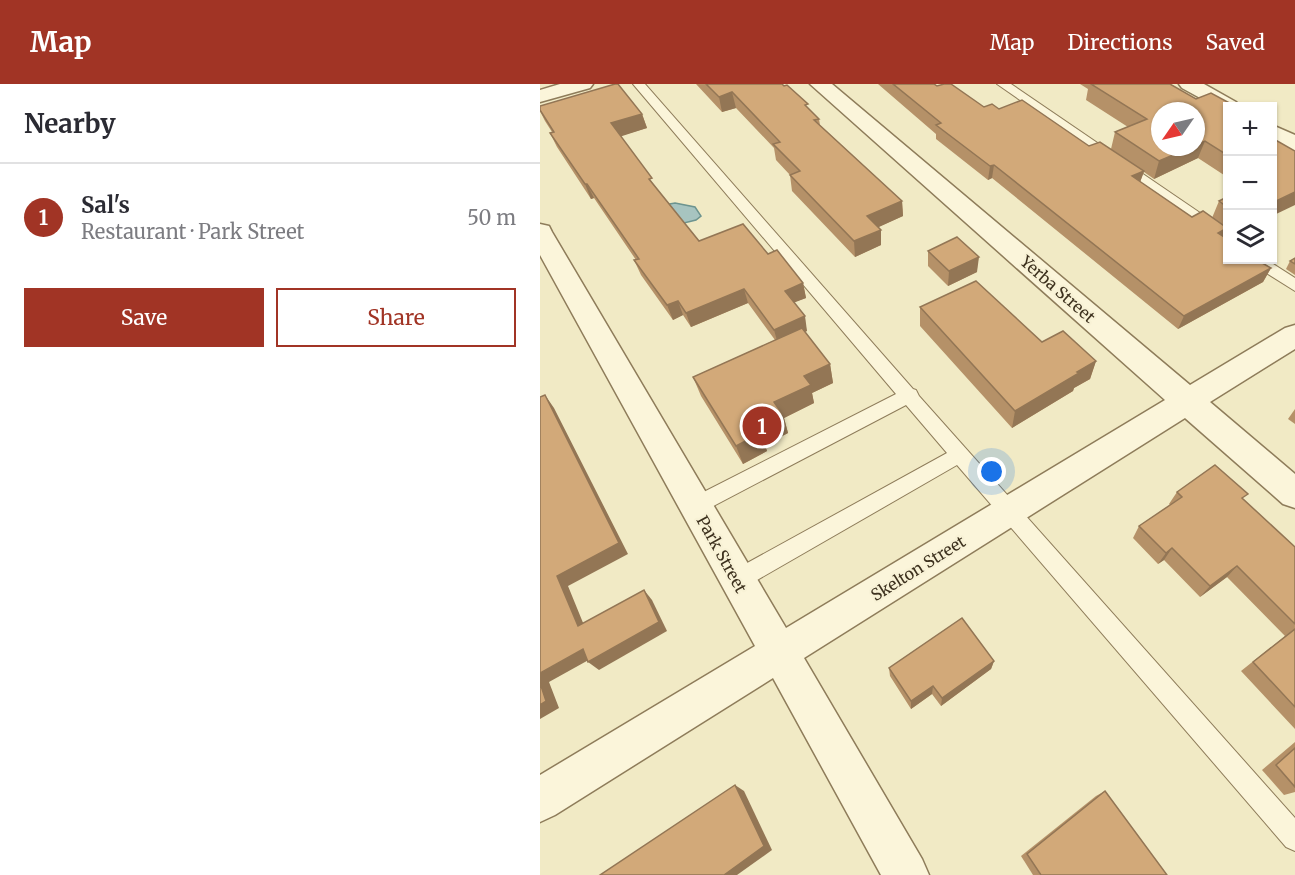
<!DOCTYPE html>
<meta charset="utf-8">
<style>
body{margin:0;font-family:Merriweather,serif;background:#f2f2f3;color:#2b2b33}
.controls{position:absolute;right:18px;top:18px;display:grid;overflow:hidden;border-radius:0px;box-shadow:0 2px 4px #0004}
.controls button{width:54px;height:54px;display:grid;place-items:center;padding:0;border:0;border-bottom:2px solid #e1e1e2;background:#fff;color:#2b2b33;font:30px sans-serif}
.compass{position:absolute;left:611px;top:18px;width:54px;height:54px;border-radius:50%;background:#fff;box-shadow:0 2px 4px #0004;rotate:236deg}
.you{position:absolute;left:452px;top:388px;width:21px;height:21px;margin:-15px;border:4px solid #fff;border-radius:50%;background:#1a73e8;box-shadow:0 0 0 9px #1a73e833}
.badge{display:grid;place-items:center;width:39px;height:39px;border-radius:50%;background:#a13425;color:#fff;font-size:20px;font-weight:700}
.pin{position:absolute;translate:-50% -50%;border:3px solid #fff;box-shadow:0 2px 6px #0006}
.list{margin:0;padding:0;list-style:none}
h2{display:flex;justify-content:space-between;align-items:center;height:78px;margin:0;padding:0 24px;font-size:26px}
h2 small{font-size:20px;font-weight:400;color:#7c7c81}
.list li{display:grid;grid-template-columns:39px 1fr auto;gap:18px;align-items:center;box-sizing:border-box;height:108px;padding:0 24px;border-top:2px solid #e1e1e2}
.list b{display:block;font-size:22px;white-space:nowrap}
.list p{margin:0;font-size:20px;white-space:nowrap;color:#7c7c81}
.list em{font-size:20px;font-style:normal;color:#7c7c81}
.actions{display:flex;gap:12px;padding:18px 24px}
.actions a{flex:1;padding:14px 0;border:2px solid #a13425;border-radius:0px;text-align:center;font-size:21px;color:#a13425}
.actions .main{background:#a13425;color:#fff}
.icon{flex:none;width:33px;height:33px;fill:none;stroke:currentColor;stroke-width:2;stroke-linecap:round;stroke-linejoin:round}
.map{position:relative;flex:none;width:755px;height:791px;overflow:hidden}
header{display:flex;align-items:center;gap:36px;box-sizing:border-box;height:84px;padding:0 30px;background:#a13425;color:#fff}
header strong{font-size:28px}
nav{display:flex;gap:33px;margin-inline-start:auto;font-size:21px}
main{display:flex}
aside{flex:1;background:#fff}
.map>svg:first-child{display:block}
.water{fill:#a7c4c0;stroke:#6d948f;stroke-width:1.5}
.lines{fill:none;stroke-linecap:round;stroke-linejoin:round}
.service-casing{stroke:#8e7c5a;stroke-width:2}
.minor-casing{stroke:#8e7c5a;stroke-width:3}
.service{fill:#fbf5da;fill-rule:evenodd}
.minor{fill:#fbf5da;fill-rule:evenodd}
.wall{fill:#b59168}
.shaded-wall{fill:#937655}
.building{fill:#d2a979;stroke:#937655;stroke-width:1.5}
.labels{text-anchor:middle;stroke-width:4.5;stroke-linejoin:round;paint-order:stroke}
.street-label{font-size:16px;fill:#3d311e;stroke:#f8f2d6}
</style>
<header>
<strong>Map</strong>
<nav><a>Map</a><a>Directions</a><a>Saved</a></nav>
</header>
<main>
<aside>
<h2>Nearby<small></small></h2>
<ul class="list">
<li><span class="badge">1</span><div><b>Sal's</b><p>Restaurant · Park Street</p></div><em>50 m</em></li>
</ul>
<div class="actions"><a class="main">Save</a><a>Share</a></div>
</aside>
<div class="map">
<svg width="755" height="791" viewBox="0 0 755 791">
<rect width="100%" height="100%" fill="#f1eac5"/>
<path class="water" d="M135,119l20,4 6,9 -5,4 -12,3 -20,-18z"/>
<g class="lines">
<defs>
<g id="service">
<path d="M93,0h12l268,305 3,1 3,6 376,422v33l-9,-4 -329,-382 -212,122 -8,3 -8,-3 -3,-7 3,-7 218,-120 -41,-48 -204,107 -7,3 -7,-3 -3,-6 3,-6 208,-106z"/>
<path d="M457,0h14l217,148v12z"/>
<path d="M710,176h17l28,18v13l-43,-27z"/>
</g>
<g id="minor">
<path d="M20,0h33l-3,4 -50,14v-12z"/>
<path d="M270,0h22l358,301 95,-57 10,-3v24l-85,53 85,72v34l-12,-4 -98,-86 -381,240 118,201 7,16h-48l-108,-197 -218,137 -15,7v-47l215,-129 -215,-391v-31l9,2 3,6 234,396 379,-228z"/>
<path d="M639,0h25l32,18 3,4h-11v6l-6,-2 -40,-22z"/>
<path d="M732,41l23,10v16l-23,-11z"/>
</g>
</defs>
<use href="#service" class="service-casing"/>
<use href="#minor" class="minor-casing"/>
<use href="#service" class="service"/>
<use href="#minor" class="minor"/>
</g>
<g class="wall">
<path d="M156,0h86l37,35 1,6 82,76 1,15 -25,11 3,18 -26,12 -63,-66 -2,-16 -14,-15 -2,-12 -38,-40 -14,4z"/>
<path d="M338,0h56l3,2 47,21 15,2 90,37 22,3 4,-17 13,-5 -42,-27 2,-11 -8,-5h90l26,15 31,7v71l-29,-19 -44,21 -10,-7 -4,10 52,35 20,1 7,-17 8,-4v32l-3,8 47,31 -8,14 -85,47 -186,-151 -4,2 -52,-41v-5z"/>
<path d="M0,22l102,8 5,14 -27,8 34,49 45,56 69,13 35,29 3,15 -12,4 13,29 -3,1 26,32 3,19 -21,10 2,10 -30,15 4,15 -23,12 2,6 -24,13 -42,-68 -8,-19 82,-37 -27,-37 -57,24 -8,-12 -10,5 -32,-45 -7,-15h2l-42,-62 -3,1 -34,-52 -7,-14 2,-1 -7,-11 -5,-10z"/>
<path d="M388,167l49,21 -29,14 -20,-20z"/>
<path d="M755,174v17l-9,-6 4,-8z"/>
<path d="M380,223l122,35 54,19 -6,18 -16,9 -1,3 -61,37 -92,-102z"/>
<path d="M755,325v15l-7,-5z"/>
<path d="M637,408l66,7 52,48v182l-54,-58 44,-35 -58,-59 -27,20 -36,-37 -6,4 -25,-26 6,-12 31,-21 -1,-1z"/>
<path d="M454,577l-3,8 -50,37 -9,-12 -21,15 -21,-33 -1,-8z"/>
<path d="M755,658v50l-11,3 -22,-25z"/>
<path d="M565,707l62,84h-134l-12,-19 75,-60z"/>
</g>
<g class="shaded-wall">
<path d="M192,8l4,16 -14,4 -3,-15z"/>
<path d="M102,30l5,14 -31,10 -5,-15z"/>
<path d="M665,57l-7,17 -44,21 5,-18 33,-14h4v-2z"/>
<path d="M454,81l-2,13 -4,2 2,-14z"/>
<path d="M604,87l-5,14 -7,-9z"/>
<path d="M45,100h2l7,14 -3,1z"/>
<path d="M755,108v13l-23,11v-13z"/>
<path d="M362,117l1,15 -35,16 -1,-16z"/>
<path d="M687,145l-5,13 -4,-9z"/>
<path d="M341,146v15l-26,12 -1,-16z"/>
<path d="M439,173l-2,15 -29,14 1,-15z"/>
<path d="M731,184l-8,14 -85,47 6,-13z"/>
<path d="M263,199l3,15 -18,7 -3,-14z"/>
<path d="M204,205l4,14 -57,24 -5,-14z"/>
<path d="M138,217l5,14 -10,5 -6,-15z"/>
<path d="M265,232l2,15 -29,13 -4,-14z"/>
<path d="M556,277l-6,18 -16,9 -1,3 -61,37 3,-17 62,-39z"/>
<path d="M290,280l3,19 -21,10 2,10 -30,15 4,15 -23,12 2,6 -24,13 -7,-18 21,-18 17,-26 30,-26z"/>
<path d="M5,311l9,13 74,146 -60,32 20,49 -10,-9 -21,-50z"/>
<path d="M632,464l-8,12 -6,4 8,-11z"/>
<path d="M697,482l-10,11 -27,20 10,-11z"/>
<path d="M104,506l8,10 15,31 -68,39 -11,-8z"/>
<path d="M43,565l11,8 -45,25 10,26 -19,11v-46z"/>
<path d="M454,577l-3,8 -50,37 1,-8z"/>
<path d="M393,602l-1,8 -21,15v-8z"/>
<path d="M195,701l9,6 28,59 -35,25h-13z"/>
</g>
<g class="building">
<path d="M75,0h3l24,30 -31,9 41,55 -3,1 50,62 44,-17 25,30 9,-4 26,33 -18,8 20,25 -31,14 -30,-41 -58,24 -8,-12 -11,4 -33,-45 5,-1 -52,-75h-2l-35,-51 4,-1 -14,-22v-4z"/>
<path d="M166,0h76l2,2 3,-1 21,19 -3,1 14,14 -5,1 88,81 -35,15 14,14 -27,11 -64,-66 10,-4 -27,-27 7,-2 -48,-50 -13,5z"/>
<path d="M353,0h41l3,2 7,-2h7l33,23 8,-3 7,5 23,-9 67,46 11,-4 44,29 -12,5 60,41 11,-6 24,17 -9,5 9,6v21h30l14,8 -87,48 -190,-151 -4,1 -54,-41 5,-2z"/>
<path d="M551,0h79l26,15 15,-6 24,13h-8v49l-22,-14 -9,4v-34h-36v36h32l-33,14 -44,-29 32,-13z"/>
<path d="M732,54l23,13v41l-23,11z"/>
<path d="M687,113v10l-8,-6z"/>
<path d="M417,153l22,20 -30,14 -21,-20z"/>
<path d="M755,174v6l-5,-3z"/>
<path d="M436,197l66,61 21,-11 33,30 -19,11 2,1 -64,38 -95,-104z"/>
<path d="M262,244l28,36 -26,12 7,9 -37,17 9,13 -26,13 4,5 -25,13 -43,-69z"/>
<path d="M5,311l74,148 -62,33 21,50 66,-36 15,32 -71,40 -5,-13 -43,24v-276z"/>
<path d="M675,381l33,29 -6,4 53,49v77l-58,-58 -27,20 -38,-38 -6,5 -27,-27 43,-29 -5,-5z"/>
<path d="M422,534l32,43 -52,37 -9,-12 -22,15 -22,-33z"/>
<path d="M755,545v78l-42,-45z"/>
<path d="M0,599l6,18 -6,4z"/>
<path d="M755,664v39l-19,-22z"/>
<path d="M195,701l29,61 -40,29h-124z"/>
<path d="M565,707l62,84h-126l-14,-21z"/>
</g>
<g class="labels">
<g class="street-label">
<text transform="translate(518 205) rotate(41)" y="6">Yerba Street</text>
<text transform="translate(182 470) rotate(61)" y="6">Park Street</text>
<text transform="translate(378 484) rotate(-32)" y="6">Skelton Street</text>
</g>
</g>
</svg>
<div class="controls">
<button>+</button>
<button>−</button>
<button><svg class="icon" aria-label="layers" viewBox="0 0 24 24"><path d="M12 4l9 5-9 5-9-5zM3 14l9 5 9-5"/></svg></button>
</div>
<svg class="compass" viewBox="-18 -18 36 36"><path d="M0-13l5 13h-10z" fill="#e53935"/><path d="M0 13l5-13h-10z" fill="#7c7c81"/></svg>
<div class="you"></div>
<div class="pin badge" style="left:222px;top:342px">1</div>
</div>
</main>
